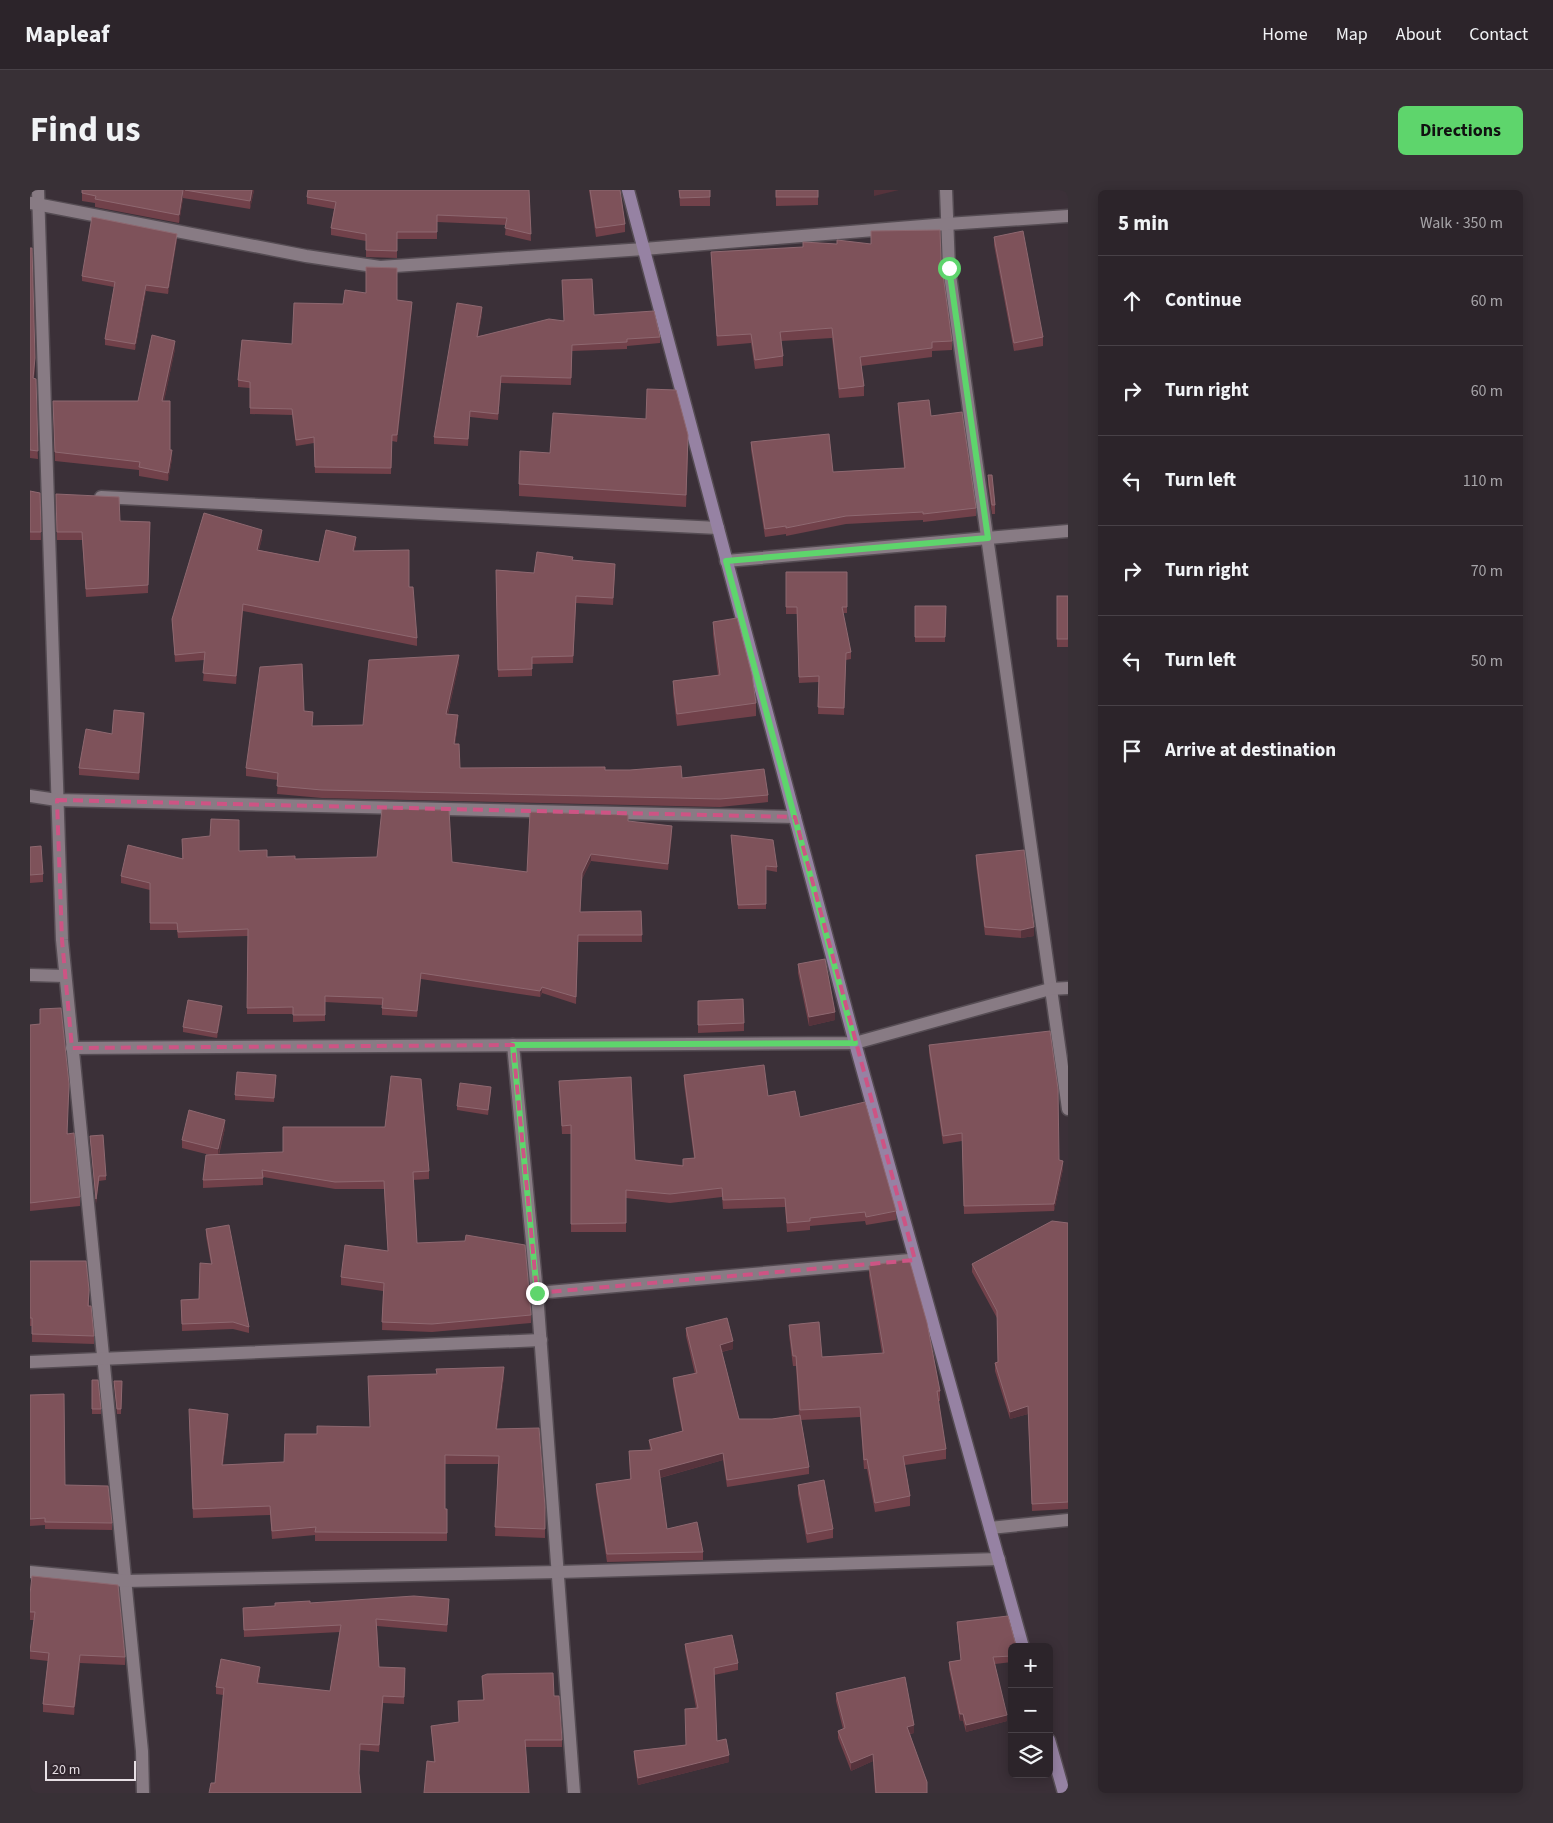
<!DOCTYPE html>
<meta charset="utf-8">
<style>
body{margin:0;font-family:"Source Sans 3",sans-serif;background:#383036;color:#f1f3f6}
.controls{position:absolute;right:15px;bottom:15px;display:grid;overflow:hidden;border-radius:8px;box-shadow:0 2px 12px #0003}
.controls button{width:45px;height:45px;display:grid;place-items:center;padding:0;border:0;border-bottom:1px solid #484147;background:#2c242a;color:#f1f3f6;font:25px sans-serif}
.scale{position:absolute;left:15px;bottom:12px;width:91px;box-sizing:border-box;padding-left:5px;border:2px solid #e7dfe5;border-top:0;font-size:14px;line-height:18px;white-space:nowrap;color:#e7dfe5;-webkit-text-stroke:4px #31262e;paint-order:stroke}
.stop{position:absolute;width:15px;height:15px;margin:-11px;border:4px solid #5ed56c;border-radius:50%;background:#fff}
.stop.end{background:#5ed56c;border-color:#fff;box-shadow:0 1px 5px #0008}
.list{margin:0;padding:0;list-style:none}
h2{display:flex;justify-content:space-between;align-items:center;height:65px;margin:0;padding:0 20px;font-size:21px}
h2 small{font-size:16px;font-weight:400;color:#a6a4a8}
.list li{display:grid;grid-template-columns:32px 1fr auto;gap:15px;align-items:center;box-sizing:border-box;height:90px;padding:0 20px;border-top:1px solid #484147}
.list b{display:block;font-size:19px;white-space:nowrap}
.list em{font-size:16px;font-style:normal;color:#a6a4a8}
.icon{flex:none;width:28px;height:28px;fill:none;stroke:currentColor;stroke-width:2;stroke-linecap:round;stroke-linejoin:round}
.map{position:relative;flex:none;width:1038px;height:1603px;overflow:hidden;border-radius:8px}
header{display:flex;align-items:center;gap:30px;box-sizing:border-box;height:70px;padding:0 25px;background:#2c242a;border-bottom:1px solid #484147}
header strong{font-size:24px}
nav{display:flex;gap:28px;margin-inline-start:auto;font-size:18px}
.intro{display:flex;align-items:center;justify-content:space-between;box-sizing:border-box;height:120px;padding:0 30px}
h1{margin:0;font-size:35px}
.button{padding:12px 22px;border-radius:8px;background:#5ed56c;color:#111;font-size:18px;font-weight:700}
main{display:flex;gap:30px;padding:0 30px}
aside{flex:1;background:#2c242a;border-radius:8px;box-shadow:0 2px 12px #0003}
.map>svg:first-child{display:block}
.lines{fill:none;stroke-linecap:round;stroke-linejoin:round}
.street-casing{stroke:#554c53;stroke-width:15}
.secondary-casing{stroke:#554c53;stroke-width:15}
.street{stroke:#887b84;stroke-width:12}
.secondary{stroke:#9682a3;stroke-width:12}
.wall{fill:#71414a}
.shaded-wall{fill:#56333c}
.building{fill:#7e525a;stroke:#8e6870}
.route{stroke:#5ed56c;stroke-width:6}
.marked{fill:none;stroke:#cd5484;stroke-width:4;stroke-dasharray:10 6;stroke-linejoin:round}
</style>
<header>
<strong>Mapleaf</strong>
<nav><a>Home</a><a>Map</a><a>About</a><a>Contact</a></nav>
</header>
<div class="intro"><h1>Find us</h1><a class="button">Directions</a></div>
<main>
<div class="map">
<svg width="1038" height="1603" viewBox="0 0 1038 1603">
<rect width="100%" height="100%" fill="#3b3038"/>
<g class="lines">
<defs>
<g id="street">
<path d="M8,0l24,750 80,811 1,42"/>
<path d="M916,0l3,78 119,841"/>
<path d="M1,13l275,53 74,11 264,-18 303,-25 121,-8"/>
<path d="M71,307l617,31"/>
<path d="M696,371l342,-30"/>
<path d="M0,606l27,4 738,17"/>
<path d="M0,785l35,1"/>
<path d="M483,855l24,248 37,500"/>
<path d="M42,858l783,-5 195,-54 18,-1"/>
<path d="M507,1103l373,-33"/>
<path d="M0,1172l511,-22"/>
<path d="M960,1338l78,-8"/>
<path d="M0,1382l96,9 432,-9 441,-13"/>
</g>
<g id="secondary">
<path d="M598,0l227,853 168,604"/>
<path d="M1019,1550l15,53"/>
</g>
</defs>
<use href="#street" class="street-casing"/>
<use href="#secondary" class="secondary-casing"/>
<use href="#street" class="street"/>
<use href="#secondary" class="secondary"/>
</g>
<g class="wall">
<path d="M52,0h172l-4,19 -67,-11 -4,25 -84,-16v-4l-13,-2z"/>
<path d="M499,0l2,51 -26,-6 1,-10 -69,-3v17h-40v19l-31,-1v-16l-35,-6v-7l3,-19 -27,-5v-7z"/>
<path d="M559,0h31l5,34v8l-29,5z"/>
<path d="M649,0h31v16h-30z"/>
<path d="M746,0h42v15l-42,1z"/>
<path d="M964,47l49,100v9l-29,5 -20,-106z"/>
<path d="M147,49l-9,55 -22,-3 -11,59 -30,-5v-6l9,-52 -32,-6v-5z"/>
<path d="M0,58l5,118 -1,12 4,81 -8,-1z"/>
<path d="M681,62l230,8 11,81v9l-20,1v6l-71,9 3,20v10l-25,2 -7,-60 -51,3 2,15v10l-28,3 -4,-26 -34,3z"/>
<path d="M367,110l15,8 -15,134 -5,-1 -1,33 -76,-1 -1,-30 -18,3 -4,-31 -42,-1v-26l-12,-1v-7l54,-36 51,-40z"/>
<path d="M452,124l-4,22 116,-21 66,22v6l-33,3v3l-55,2 -1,34 -70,-2 -3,37 -28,-3 -2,29 -34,-2v-7z"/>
<path d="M145,159l-11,52 6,49 2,9 -4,22 -29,-5v-6l-84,-9 -2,-60h85z"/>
<path d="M868,213l33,13 45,92v8l-53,6v-2l-77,4 -60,12v-2l-21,3 -14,-87v-8l82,30 71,-4 -6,-57z"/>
<path d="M658,258l-2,59 -167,-11v-12l31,-31z"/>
<path d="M958,285l7,30v9h-3l-4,-30z"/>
<path d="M0,301l10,2 1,47h-11z"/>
<path d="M26,304l64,27 30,1 -2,71 -62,4 -4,-57h-25z"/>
<path d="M232,348l-3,12 60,12 37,-18 -2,7 55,36 8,51v8l-174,-35 -7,73 -33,-3 2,-21 -30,2 -3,-43z"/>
<path d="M543,370l42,11 -2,34 -37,-2 -3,60 -41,1v12l-34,1 -2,-107 38,3z"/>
<path d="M756,382h61v41h-4l8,39v7l-5,1 -2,55 -26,-1 1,-32 -20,1 -2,-69h-11z"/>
<rect x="1027" y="406" width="11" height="51"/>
<path d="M885,416h31l-1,36h-30z"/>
<path d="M683,432l43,81v13l-79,10 -4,-33v-12l45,-6 -5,-41z"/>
<path d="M429,473l-11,51 10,9 -3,21 5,24 145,2 77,8 86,17v7l-48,5 -398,-9 -45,-4 1,-14 -32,-4v-8l66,-42 51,-1z"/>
<path d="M114,530l-5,60 -60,-5v-7z"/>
<path d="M598,631l44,12 -4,37 -77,-9 -9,18 -2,33 61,-1 1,31h-64l-2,62 -34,-11 -2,4 -119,-18 -4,38 -35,-2v-10l-57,-3v19l-32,1v-8h-46l1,-78 -70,2 -1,-8h-27v-40l-29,-7v-7l61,-18v-19l85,18 28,2 157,3 75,10z"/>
<path d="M701,645l46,32v5l-11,-2v39h-28z"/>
<path d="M0,657l13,27v8l-13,1z"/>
<path d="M946,665l58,81 -13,2 -36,-3 -9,-71z"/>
<path d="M768,774l37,56 -26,6 -11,-53z"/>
<path d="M10,819l28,125 12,63v9l-50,5v-186l10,-1z"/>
<path d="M192,820l-5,28 -34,-6v-5z"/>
<path d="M668,820l46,13v8l-46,2z"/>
<path d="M899,855l134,124 -9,42 -90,3 -2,-73 -19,3 -14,-91z"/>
<path d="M246,885l-2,27 -39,-2v-5z"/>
<path d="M654,885l84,21 32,21 96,94v9l-30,5 -1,-4 -55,5v4l-23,2 -2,-25 -62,2 -1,-12 -52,6 -44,-5v34h-55v-98h-9l-3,-53 76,79 48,5v-6l11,-1 -10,-74z"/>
<path d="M461,901l-3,24 -31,-5v-4z"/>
<path d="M195,938l-6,27 210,16v8l-16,1 4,63 114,72v8l-99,9 -50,-2 1,-39 -42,-6v-8l47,-26 -4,-62h-49l-72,-12v8l-60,3v-8l7,-25 -28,-7v-8z"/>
<path d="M60,946l16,40v4l-7,1 -3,23z"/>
<path d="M1038,1033v286l-36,2 -4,-97 -18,5 -15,-48v-8l3,-1 -1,-44 -25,-46v-8z"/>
<path d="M176,1039l43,98v6l-16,-4 -51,2 -1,-31 18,-1 12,-35 -5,-28z"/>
<path d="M0,1071l59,37v8l5,30v8l-62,-2v-16h-2z"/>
<path d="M839,1076l71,125v10h-2l8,48v10l-41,6 5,31v10l-35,6 -8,-43h-3l-4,-52 -59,3 8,47v7l-82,13 -4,-27 -63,18 7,51 36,23v8l-96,2 -11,-70v-8l34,-5 -1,-28 21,-1 -1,-10 33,-9 -9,-46v-7l22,-4 -9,-38v-8l47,21 -11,3 17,67h33l27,-4 -3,-49h-3l-4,-31v-10l33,32 60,-4 -13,-77z"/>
<path d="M474,1186l-7,53 48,78v31l-50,-2 3,-72h-53v45h2v32h-132v-6l-43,4 -2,-24 -77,3 -4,-101 39,5 -5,43 61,-3 33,-28 52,-7z"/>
<path d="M62,1190l9,29v5h-9z"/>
<path d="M84,1191h8l-1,33h-4z"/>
<path d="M0,1205l35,90 47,38v7l-67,-1v-4l-15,1z"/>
<path d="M768,1295l35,44v9l-26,5 -9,-49z"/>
<path d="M0,1404l95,63v8l-45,-2 -6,52 -31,-3v-8l5,-43 -18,-2v-8l4,-31h-4z"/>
<path d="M280,1413l139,2 -2,27 -70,-6 2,41 26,8 -1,29 -21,-1 -4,49 -19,-2 -145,33 8,-88 -7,-1v-7l44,-13 -2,9 72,8 10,-59 -96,5 -1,-29z"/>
<path d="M927,1432l55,25v15l-17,2 12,57 -41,11 -3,-11h-3l-11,-52v-7l12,-2 -4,-31z"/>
<path d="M655,1454l53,19v7l-24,5 3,66 12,21 -91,23 -4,-27v-7l52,-6 10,-37 -11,-58z"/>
<path d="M452,1486l72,20 8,44v7h-37l-91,15 -3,-36 28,-4 -1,-21 25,-1z"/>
<path d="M806,1503l78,40 -4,1 17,59h-52l-2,-32 -22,10 -13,-33v-7l5,-2 -7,-28z"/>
</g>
<g class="shaded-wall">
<path d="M153,0v8l-4,25v-8z"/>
<path d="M222,0h2l-4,19v-8z"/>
<path d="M844,0h25l-25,6z"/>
<path d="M147,44v5l-9,55v-6z"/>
<path d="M116,95v6l-11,59v-6z"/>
<path d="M382,112v6l-15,134v-7z"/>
<path d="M452,117v7l-5,29v-6z"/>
<path d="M145,151v8l-13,61v-9z"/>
<path d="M5,168v8l-2,20v-8z"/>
<path d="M471,186v7l-3,37v-6z"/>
<path d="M658,245v13l-2,59v-12z"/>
<path d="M142,260v9l-4,22v-8z"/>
<path d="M232,340v8l-5,19v-7z"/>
<path d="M326,347v7l-3,15v-8z"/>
<path d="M213,414v7l-7,73v-8z"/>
<path d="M429,465v8l-13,59v-8z"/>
<path d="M114,523v7l-5,60v-7z"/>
<path d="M428,525v8l-4,29v-8z"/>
<path d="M642,636v7l-4,37v-6z"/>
<path d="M561,664v7l-9,18v-6z"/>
<path d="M1004,737v9l-13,2v-8z"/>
<path d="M391,783v6l-4,38v-6z"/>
<path d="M512,797v6l-2,4v-6z"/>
<path d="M192,816v4l-5,28v-5z"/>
<path d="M805,822v8l-26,6v-9z"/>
<path d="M195,930v8l-7,29v-8z"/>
<path d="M1033,971v8l-9,42v-7z"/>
<path d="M703,1151v8l-13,3v-7z"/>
<path d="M474,1177v9l-8,61v-8z"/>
<path d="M998,1216v8l-18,5v-7z"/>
<path d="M198,1224v8l-6,51v-8z"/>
<path d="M693,1263v7l-64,18v-8z"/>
<path d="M50,1465v8l-6,52v-8z"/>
<path d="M230,1477v7l-3,16v-7z"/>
<rect x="930" y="1524" width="3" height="7"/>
<path d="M977,1525v6l-41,11v-7z"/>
<path d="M884,1535v8l-7,1v-7z"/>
<path d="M843,1564v7l-22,10v-8z"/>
<path d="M699,1565v7l-91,23v-7z"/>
</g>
<g class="building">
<path d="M52,0h101l-4,25 -84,-16 1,-3 -14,-3z"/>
<path d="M155,0h67l-2,11z"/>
<path d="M278,0h221l2,44 -26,-6 2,-10 -70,-3v17h-40v19l-31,-1v-16l-35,-6 5,-26 -29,-5z"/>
<path d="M560,0h30l5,34 -29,4z"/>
<path d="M649,0h31v7l-30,1z"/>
<rect x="746" y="0" width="42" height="7"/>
<path d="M62,27l85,17 -9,54 -22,-3 -11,59 -30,-5 10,-57 -33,-6z"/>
<path d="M910,40l1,30 11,81 -20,1v6l-72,9 4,29 -25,3 -7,-61 -52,4 3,24 -28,4 -4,-26 -34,2 -6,-84 92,-5v-5l34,2v-4l34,4v-13z"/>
<path d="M993,41l20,106 -29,6 -20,-106z"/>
<path d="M0,58h2l3,110 -2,20 3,1 2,72 -8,-1z"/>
<path d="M336,77l31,1v32l15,2 -15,133h-5l-1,33 -76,-1 -1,-30 -18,3 -4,-31 -42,-1v-26l-12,-2 4,-40 50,4 2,-41 49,1 2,-14 21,3z"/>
<path d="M562,89l2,36 60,-4 6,26 -33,2v3l-55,3 -1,33 -70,-2 -3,38 -28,-3 -2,28 -34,-2 23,-134 25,4 -5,30 72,-18 15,2 -2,-41z"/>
<path d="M122,145l23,6 -13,60h8v49h2l-4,23 -29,-6 1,-5 -85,-10 -2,-51h85z"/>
<path d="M617,199l29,1 12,45 -2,60 -167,-11 1,-33 30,2 3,-40 93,6z"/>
<path d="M899,210l2,16 31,-4 14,96 -53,6v-2l-77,4 -60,12v-2l-21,3 -14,-87 78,-8 4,38 72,-4 -7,-65z"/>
<path d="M958,285h4l3,30h-3z"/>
<path d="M0,301l10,2 1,39h-11z"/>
<path d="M26,304l63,3 1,24 30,1 -2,63 -62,4 -4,-57h-25z"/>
<path d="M174,323l58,17 -5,20 62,12 7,-32 30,7 -3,14 56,-1v37h4l4,51 -174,-34 -7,72 -33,-3 2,-21 -30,3 -3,-36z"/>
<path d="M507,362l36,5 -1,3 43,4 -2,34 -37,-2 -3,60 -41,1v12l-34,1 -2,-100 38,3z"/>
<path d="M756,382h61v35h-5l9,45 -5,1 -2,55 -26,-1 1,-31 -20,1 -2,-70h-11z"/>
<rect x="1027" y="406" width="11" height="43"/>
<path d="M885,416h31l-1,31h-30z"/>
<path d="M707,428l15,57 4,28 -79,11 -4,-33 47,-6 -7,-53z"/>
<path d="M429,465l-13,59 12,1 -4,29h5l1,24 145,-1v3h25l51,-4 1,12 82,-9 4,26 -48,4 -398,-9 -45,-4 1,-13 -32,-5 14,-101 42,-3 2,47 9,1 -1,14 51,-1 6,-65z"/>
<path d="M84,520l30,3 -5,60 -60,-5 7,-39 26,5z"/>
<path d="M352,619l67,1 3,52 75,10 3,-60 98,3v6l44,5 -4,38 -77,-10 -9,19 -2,39 61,-1 1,24h-64l-2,62 -34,-10 -2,4 -119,-18 -4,38 -35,-3 1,-10 -58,-2v19h-32v-8l-46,1 1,-79 -70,3 -1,-9h-27v-40l-29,-7 7,-31 55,14 -1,-20 28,-3 1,-17 28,1v31l28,-1v7l28,-1v3l82,-2z"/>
<path d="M701,645l42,5 4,27 -11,-1v38l-28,1z"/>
<path d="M11,656l2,28 -13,1v-28z"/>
<path d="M994,660l10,77 -13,3 -36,-3 -9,-72z"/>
<path d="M795,769l10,53 -26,5 -11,-53z"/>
<path d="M713,809l1,24 -46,2v-24z"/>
<path d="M158,810l34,6 -5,27 -34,-6z"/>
<path d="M31,818l8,76 -2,50 7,-1 6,64 -50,6v-178l10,-1v-15z"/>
<path d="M1020,841l8,58 1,71 4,1 -9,43 -90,2 -2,-73 -19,3 -14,-91z"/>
<path d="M734,875l4,31 27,-5 5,26 65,-15 31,109 -30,6 -1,-5 -55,6v3l-23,2 -2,-25 -62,2 -1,-12 -52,6 -44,-4v33l-55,1v-99l-9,1 -3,-45 72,-4 4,83 48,6v-7l12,-1 -11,-83z"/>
<path d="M207,882l39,3 -2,23 -39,-3z"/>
<path d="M361,886l30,3 8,92 -16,1 4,71 48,-2 1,-6 59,10 6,70 -99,9 -50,-2 2,-39 -43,-6 4,-32 43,6 -4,-70 -49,1 -73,-12 1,8 -60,2 3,-25 77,-3v-25h102z"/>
<path d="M430,893l31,4 -3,23 -31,-4z"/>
<path d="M159,920l36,10 -7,29 -36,-9z"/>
<path d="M73,945l3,41h-7l-3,23 -6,-63z"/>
<path d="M1022,1031l16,2v279l-36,2 -4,-98 -18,6 -15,-49 3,-1 -1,-51 -25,-47z"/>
<path d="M199,1035l20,102 -16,-5 -51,2 -1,-24 18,-1 1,-36 12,1 -6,-35z"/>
<path d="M879,1069l18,64 13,68h-3l9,58 -43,7 7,40 -35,7 -8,-44 -3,1 -4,-53 -60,3 -4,-54h-3l-4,-31 30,-3 3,35 62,-4 -15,-87z"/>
<path d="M0,1071h56l3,29 -1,16h3l3,30 -62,-2v-16h-2z"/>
<path d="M697,1128l6,23 -13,4 19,74h33l28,-4 9,52 -82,13 -4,-27 -64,17 8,59 30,-7 6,30 -96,2 -11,-70 35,-5 -2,-28 23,-1 -3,-10 34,-9 -10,-53 24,-5 -11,-45z"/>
<path d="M474,1177l-8,62 43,-1 6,79v22l-50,-2 4,-71 -54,-1v54h2v24l-132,-1 1,-5 -44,4 -2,-25 -77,3 -4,-100 39,5 -6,51 62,-3 1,-28h32v-8l53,1 -2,-51 69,-2 -1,-5z"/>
<path d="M62,1190h6l3,29h-9z"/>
<path d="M84,1191h8l-1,28h-4z"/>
<path d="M34,1204l1,91 43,1 4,37 -67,-1v-4l-15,1v-124z"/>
<path d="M794,1290l9,49 -26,5 -9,-49z"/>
<path d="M2,1386l86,9 7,72 -45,-2 -6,52 -31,-3 6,-51 -19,-2 5,-39h-5v-18z"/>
<path d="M384,1406l35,3 -2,26 -71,-6 3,48 26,1 -1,29 -21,-1 -4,49 -19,-1 -1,29 2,20h-152l2,-10h4l9,-95 -8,-1 5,-28 39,8 -3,16 73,8 11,-66 -97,5 -1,-22 32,-2v-3l35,-2v2z"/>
<path d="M978,1426l7,26 4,5h-7v9l-19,1 14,58 -41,10 -3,-11h-3l-11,-52 12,-2 -4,-38z"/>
<path d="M702,1445l6,28 -24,5 3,73 9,-2 3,16 -91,23 -4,-27 52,-6 -1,-36 13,-1 -13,-64z"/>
<path d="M523,1483l1,23h5l3,44h-37l4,53h-105l3,-32 8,1 -4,-36 28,-4 -1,-21 26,-1 -2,-24 5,-2z"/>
<path d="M875,1487l9,48 -7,2 20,55v11h-51l-3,-39 -22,9 -13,-32 7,-3 -9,-35z"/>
</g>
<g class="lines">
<path class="route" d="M507,1103l-24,-248 342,-2 -129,-482 262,-23 -39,-270"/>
</g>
<path class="marked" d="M27,610l738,17 120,443 -378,33 -24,-248 -441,3 -10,-108z"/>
</svg>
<div class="controls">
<button>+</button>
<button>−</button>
<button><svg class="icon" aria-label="layers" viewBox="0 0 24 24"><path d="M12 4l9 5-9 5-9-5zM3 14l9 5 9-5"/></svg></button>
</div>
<div class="scale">20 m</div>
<div class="stop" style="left:919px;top:78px"></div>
<div class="stop end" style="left:507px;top:1103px"></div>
</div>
<aside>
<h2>5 min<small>Walk · 350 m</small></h2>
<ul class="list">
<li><svg class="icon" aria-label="ahead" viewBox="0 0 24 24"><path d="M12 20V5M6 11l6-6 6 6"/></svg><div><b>Continue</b></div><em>60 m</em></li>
<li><svg class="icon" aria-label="right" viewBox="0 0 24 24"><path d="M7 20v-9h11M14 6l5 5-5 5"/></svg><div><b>Turn right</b></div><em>60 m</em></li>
<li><svg class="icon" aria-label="left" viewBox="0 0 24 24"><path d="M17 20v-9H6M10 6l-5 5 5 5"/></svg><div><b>Turn left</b></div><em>110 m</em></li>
<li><svg class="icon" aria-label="right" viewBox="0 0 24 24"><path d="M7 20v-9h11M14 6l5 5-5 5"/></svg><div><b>Turn right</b></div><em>70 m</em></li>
<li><svg class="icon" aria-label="left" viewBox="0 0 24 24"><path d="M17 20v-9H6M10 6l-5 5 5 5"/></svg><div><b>Turn left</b></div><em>50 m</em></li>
<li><svg class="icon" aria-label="arrive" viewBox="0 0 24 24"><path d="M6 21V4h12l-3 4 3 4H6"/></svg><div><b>Arrive at destination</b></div></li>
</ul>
</aside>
</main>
